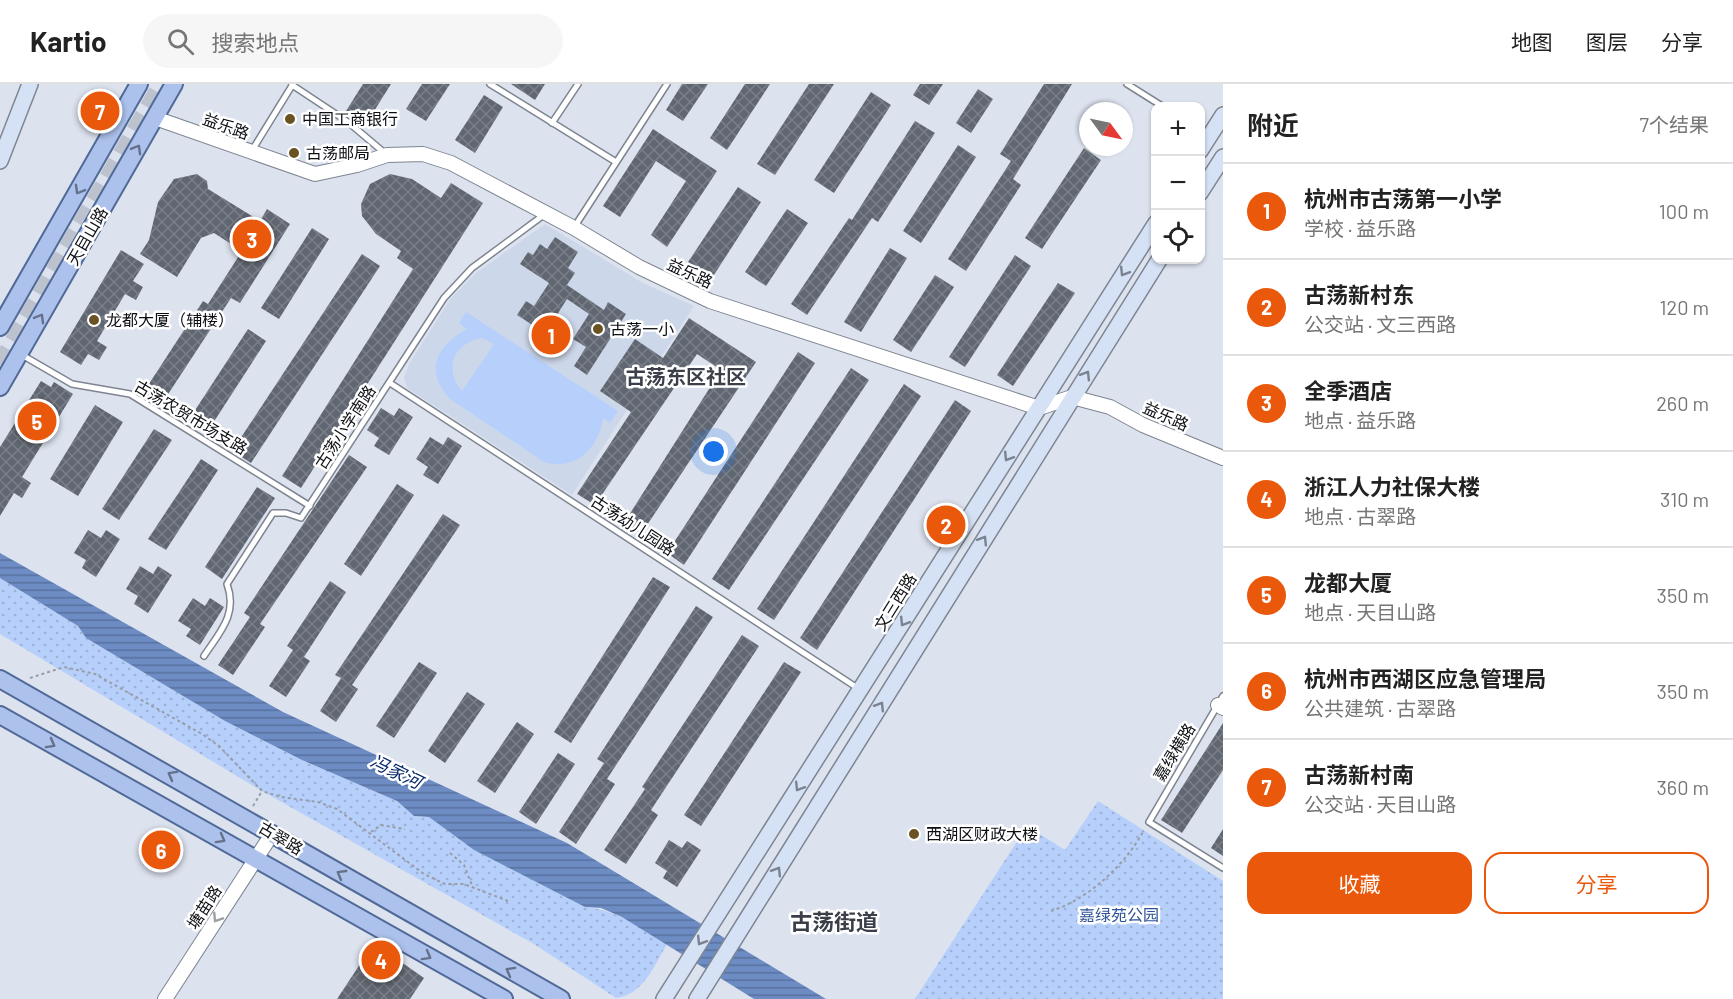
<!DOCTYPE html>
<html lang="zh">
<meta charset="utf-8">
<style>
body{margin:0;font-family:Barlow,"Noto Sans SC",sans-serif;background:#f6f6f6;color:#222}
.controls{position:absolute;right:18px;top:18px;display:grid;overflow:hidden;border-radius:12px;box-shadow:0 2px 4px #0004}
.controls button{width:54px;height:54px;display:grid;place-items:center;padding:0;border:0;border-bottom:2px solid #e0e0e0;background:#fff;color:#222;font:30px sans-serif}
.compass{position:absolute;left:1079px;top:18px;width:54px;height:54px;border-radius:50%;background:#fff;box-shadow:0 2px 4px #0004;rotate:123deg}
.you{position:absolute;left:714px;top:368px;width:21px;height:21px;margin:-15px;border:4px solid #fff;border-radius:50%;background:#1a73e8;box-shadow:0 0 0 9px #1a73e833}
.badge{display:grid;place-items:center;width:39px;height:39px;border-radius:50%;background:#ea580c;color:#fff;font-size:20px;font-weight:700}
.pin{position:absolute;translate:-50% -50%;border:3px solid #fff;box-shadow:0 2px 6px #0006}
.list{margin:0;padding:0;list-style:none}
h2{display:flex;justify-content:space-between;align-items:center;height:78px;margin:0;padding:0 24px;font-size:26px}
h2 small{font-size:20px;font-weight:400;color:#767676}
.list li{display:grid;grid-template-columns:39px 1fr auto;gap:18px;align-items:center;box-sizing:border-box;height:96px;padding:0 24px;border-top:2px solid #e0e0e0}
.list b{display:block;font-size:22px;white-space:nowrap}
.list p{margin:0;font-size:20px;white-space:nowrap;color:#767676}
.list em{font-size:20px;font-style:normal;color:#767676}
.actions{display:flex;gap:12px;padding:18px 24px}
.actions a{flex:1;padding:14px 0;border:2px solid #ea580c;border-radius:18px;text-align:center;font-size:21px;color:#ea580c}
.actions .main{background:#ea580c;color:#fff}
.icon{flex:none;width:33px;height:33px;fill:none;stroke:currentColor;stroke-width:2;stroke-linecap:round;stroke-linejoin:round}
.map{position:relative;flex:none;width:1223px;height:915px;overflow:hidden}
header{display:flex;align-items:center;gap:36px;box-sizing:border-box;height:84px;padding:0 30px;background:#fff;border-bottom:2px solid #e0e0e0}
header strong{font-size:28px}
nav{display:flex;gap:33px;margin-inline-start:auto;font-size:21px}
.search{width:420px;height:54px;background:#f6f6f6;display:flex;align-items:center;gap:15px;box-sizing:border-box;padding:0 21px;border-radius:33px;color:#767676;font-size:22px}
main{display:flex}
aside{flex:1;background:#fff}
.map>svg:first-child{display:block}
.built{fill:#cdd7ea}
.grass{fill:#b7d0fb;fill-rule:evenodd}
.park{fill:url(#park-dots)}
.water{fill:url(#water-rules)}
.building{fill:url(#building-cross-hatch)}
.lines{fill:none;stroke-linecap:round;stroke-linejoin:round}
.trunk-tunnel{stroke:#bdc3ce;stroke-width:18;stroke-dasharray:18 9;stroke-linecap:butt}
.service-casing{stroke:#7e8590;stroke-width:8}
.tertiary-casing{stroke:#7e8590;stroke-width:16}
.secondary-casing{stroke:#7e8590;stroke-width:18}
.primary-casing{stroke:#506997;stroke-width:20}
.path{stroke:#979da6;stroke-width:2;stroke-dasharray:3 3;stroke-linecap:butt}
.service{stroke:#fff;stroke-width:5}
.tertiary{stroke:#fff;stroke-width:14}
.secondary{stroke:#d5e1f5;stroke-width:15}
.primary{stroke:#acc2ec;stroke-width:16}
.oneway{stroke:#64718a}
.oneway2{stroke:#7b828f}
.oneway3{stroke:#9e9fa0}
.poi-dot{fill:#6b5223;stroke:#fff;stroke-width:2}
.labels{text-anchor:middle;stroke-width:5;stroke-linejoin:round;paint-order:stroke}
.poi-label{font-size:16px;fill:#0c0e12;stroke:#fff;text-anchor:start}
.street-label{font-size:16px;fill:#0c0e12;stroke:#fff}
.park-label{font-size:16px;fill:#2c5297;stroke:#fff}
.water-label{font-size:18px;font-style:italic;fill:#042769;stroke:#fff}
.quarter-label{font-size:20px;font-weight:bold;fill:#3a3f49;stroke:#fff}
.district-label{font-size:22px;font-weight:bold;fill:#3a3f49;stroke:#fff}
</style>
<header>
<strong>Kartio</strong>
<div class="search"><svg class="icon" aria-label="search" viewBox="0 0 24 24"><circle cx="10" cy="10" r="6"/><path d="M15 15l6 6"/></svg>搜索地点</div>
<nav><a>地图</a><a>图层</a><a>分享</a></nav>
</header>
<main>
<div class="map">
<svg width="1223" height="915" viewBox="0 0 1223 915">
<defs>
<pattern id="park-dots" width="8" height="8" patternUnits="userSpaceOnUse" patternTransform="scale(1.5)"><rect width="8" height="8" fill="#b7d0fb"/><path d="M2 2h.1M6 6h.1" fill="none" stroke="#9cb1d6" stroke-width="1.8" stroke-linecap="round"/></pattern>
<pattern id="water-rules" width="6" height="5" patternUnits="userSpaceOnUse" patternTransform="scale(1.5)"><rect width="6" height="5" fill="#6d8cc4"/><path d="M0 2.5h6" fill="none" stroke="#58719e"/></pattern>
<pattern id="building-cross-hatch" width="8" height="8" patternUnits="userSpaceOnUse" patternTransform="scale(1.5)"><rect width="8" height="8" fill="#616772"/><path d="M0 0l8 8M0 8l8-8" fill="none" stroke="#7a7f87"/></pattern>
</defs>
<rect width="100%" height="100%" fill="#dce3ef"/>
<path class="built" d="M545,140l98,59 51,23 -122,189 -165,-107 -3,-11 5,-13 42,-66 25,-25z"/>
<path class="grass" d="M466,228l152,99 -8,12 -7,-5c-4,30 -28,54 -59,44l-94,-63c-26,-28 -14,-53 17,-70l-8,-6zM482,254l12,6 -32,47c-19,-23 -8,-48 20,-53z"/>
<g class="park">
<path d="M0,494l78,48 8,12 139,83 77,39 95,41 17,15 15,1 45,33 111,57c31,3 57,20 82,37 -13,22 -24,51 -51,54l-82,-54 -272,-153 -262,-157z"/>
<path d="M1098,717l125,80v118h-308l112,-173 38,24z"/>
</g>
<path class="water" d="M0,469l283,159 284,131 259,156h-72l-132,-82 -21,-9 -16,-1 -111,-57 -45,-33 -15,-1 -17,-15 -95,-41 -77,-39 -139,-83 -8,-12 -78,-48z"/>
<g class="building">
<path d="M363,0h28l-25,40 -20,-13z"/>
<path d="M422,0h28l-24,37 -20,-12z"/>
<path d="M511,0h34l-10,16z"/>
<path d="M682,0h26l-25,37 -17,-11z"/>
<path d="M745,0h25l-43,66 -17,-12z"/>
<path d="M809,0h25l-59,91 -18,-11z"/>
<path d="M920,0h23l-14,21 -16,-10z"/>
<path d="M1044,0h28l-59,95 8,6 -55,86 -18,-12 63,-98 -11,-7z"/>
<path d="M978,5l15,10 -22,34 -15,-10z"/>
<path d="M871,8l20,13 -57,88 -20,-13z"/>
<path d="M484,11l19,12 -28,46 -20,-13z"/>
<path d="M915,37l20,12 -57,89 -6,-4 -65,97 -16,-11 58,-86 3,2z"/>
<path d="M653,45l64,42 -50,76 -16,-12 35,-54 -30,-20 -36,56 -17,-11z"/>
<path d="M958,61l18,12 -55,86 -18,-12z"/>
<path d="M1084,64l17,12 -59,89 -17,-11z"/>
<path d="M197,90l10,7 1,8 52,32 7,-12 23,15 -50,79 -9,-5 -70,107 -18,-12 60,-92 5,3 34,-53 -28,-18 -13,5 -24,39 -37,-23 9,-14 9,-38 16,-23z"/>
<path d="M390,90l22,5 29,19 10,-15 32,20 -182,285 -19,-12 131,-207 -16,-11 4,-7 -25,-17 -14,-18 -1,-12 9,-20z"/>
<path d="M738,103l23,15 -49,76 -24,-16z"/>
<path d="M787,125l21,14 -42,63 -21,-14z"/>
<path d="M312,144l17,11 -50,80 -18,-11z"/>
<path d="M555,153l23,15 -10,16 7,5 -8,12 37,25 4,-8 18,12 -39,61 -13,-9 12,-19 -13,-8 16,-25 -22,-15 -17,27 -9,-5 -4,7 -20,-13 9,-14 8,5 15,-23 -29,-19 8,-12 5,3 7,-11 7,5z"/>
<path d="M890,164l17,10 -46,74 -17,-10z"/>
<path d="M121,166l23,14 -11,17 10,6 -7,13 -11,-6 -28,47 10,6 -8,13 -11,-6 -7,11 -21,-13z"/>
<path d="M362,170l18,12 -129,197 -19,-12z"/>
<path d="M1015,171l16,11 -66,101 -16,-10z"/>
<path d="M935,191l19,12 -43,65 -18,-12z"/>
<path d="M1058,199l17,10 -62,93 -16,-11z"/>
<path d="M689,234l67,44 -115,172 -17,-11 97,-153 -24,-16 -102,151 -18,-11 54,-82 -31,-21 35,-52 28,19z"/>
<path d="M248,245l18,12 -60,93 -18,-13z"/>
<path d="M798,268l17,11 -131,202 -17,-12z"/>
<path d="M851,284l18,12 -140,210 -17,-11z"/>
<path d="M41,297l10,6 3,-5 19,12 -51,83 9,6 -9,15 -8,-5 -14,23v-69z"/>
<path d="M904,300l17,12 -147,224 -17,-11z"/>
<path d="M955,316l16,11 -154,239 -17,-12z"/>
<path d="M95,321l28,17 -45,74 -28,-17z"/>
<path d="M381,324l13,8 5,-8 14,9 -24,38 -15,-9 5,-8 -12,-8z"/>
<path d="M154,345l18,11 -53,80 -17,-11z"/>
<path d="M430,353l13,8 5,-8 14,9 -24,38 -15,-9 5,-8 -12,-8z"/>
<path d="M349,371l18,12 -107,157 5,3 -32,48 -15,-10 32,-48 -6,-4z"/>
<path d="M201,375l17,11 -52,80 -18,-11z"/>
<path d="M397,400l17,11 -53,81 -17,-12z"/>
<path d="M257,403l18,11 -53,81 -17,-12z"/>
<path d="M443,430l17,11 -108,160 6,4 -22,33 -16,-11 21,-33 -6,-3z"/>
<path d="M88,446l13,8 5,-8 14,9 -24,38 -14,-9 4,-8 -12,-7z"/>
<path d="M140,482l13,8 5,-8 14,9 -24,38 -14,-9 4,-8 -12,-7z"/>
<path d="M653,493l17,10 -99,156 -17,-11z"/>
<path d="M330,497l16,11 -42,65 6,4 -24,36 -17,-11 24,-36 -6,-4z"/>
<path d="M193,514l12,8 5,-8 14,9 -24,38 -14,-9 5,-7 -13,-8z"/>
<path d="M696,522l17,11 -106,162 8,5 -39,60 -17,-12 45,-69 -7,-4z"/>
<path d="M742,551l17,11 -108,164 7,5 -32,49 -22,-14 41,-61 -3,-2z"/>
<path d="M419,578l18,11 -43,65 -18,-12z"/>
<path d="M784,578l17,10 -100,154 -17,-11z"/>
<path d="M467,608l18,12 -40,59 -17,-12z"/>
<path d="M517,638l17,12 -39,59 -18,-12z"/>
<path d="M1223,639v47l-41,63 -21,-13z"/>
<path d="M558,669l17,11 -39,60 -17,-12z"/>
<path d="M1223,745v27l-12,-8z"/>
<path d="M669,756l13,8 5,-7 14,9 -24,37 -14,-9 4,-7 -12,-8z"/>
<path d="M374,859l50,35 -14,21h-73z"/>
</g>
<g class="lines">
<path class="trunk-tunnel" d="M0,281l162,-281"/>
<defs>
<g id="service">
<path d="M490,0l126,78"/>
<path d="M1127,0l35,22"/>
<path d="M292,1l56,37 39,33"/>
<path d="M552,39l26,-39"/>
<path d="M251,68l42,-68"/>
<path d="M575,142l92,-142"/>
<path d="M22,271l50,29 58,10 180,112"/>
<path d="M390,299l469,306"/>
<path d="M204,572c16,-24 34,-42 23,-72l46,-71h13l15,5 143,-220 28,-30 73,-54"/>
<path d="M1223,612l-74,126 74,46"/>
</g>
<g id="tertiary">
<path d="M155,34l160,56 42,-9 30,-10 36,-1 28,9 123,65 65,39 71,34 329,107 33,-11 38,10 33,18 80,33"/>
<path d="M1218,621l5,3"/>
<path d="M165,915l107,-165"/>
</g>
<g id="secondary">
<path d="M1200,67l23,-36"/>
<path d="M0,77l30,-77"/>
<path d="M1200,109l23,-36"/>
<path d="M664,915l492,-776"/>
<path d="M697,915l462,-739"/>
</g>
<g id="primary">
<path d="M0,243l139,-243"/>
<path d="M0,303l174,-303"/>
<path d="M0,595l561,320"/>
<path d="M0,631l504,284"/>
</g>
</defs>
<use href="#service" class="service-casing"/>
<use href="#tertiary" class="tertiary-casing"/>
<use href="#secondary" class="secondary-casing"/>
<use href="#primary" class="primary-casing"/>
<g class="path">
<path d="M30,594l34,-11 31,7 107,60 17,12 43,45 19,6 37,5 19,7 87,65 21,10h19l44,17"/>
<path d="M253,722l9,-15"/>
<path d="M371,748l10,-7 24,4"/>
<path d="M450,769l14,12 9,23"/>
<path d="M1051,827c38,-12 75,-47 93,-81"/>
</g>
<use href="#service" class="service"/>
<use href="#tertiary" class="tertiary"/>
<use href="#secondary" class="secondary"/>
<use href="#primary" class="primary"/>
</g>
<defs><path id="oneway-chevron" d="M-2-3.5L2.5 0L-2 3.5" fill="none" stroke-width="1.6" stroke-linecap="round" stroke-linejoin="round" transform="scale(1.5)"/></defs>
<g class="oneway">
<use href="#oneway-chevron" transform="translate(137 65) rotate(-60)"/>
<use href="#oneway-chevron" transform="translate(79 106) rotate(120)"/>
<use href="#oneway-chevron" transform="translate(40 234) rotate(-60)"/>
<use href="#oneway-chevron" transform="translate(51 660) rotate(29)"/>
<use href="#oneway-chevron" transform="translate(172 691) rotate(-151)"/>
<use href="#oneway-chevron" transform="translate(221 755) rotate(29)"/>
<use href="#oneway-chevron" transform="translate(341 790) rotate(-150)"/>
<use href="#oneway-chevron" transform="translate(427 872) rotate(29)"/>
<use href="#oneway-chevron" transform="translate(510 887) rotate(-151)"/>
</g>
<g class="oneway2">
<use href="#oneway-chevron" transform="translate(1124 188) rotate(122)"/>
<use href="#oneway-chevron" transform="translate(1086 291) rotate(-58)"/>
<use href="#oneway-chevron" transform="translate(1008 373) rotate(122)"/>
<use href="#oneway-chevron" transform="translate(983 456) rotate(-58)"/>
<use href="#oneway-chevron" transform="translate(904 538) rotate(122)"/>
<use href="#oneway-chevron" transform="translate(880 622) rotate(-58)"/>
<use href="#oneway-chevron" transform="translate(799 703) rotate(122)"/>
<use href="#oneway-chevron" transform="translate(777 787) rotate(-58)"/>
<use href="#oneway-chevron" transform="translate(701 857) rotate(122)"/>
</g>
<use class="oneway3" href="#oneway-chevron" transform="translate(217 834) rotate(123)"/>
<g class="poi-dot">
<circle cx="290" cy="35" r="6"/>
<circle cx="294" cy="69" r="6"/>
<circle cx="94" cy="236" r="6"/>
<circle cx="598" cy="245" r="6"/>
<circle cx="914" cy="750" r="6"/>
</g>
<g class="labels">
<g class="poi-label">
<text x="302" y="41">中国工商银行</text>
<text x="306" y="75">古荡邮局</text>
<text x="106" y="242">龙都大厦（辅楼）</text>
<text x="610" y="251">古荡一小</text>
<text x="926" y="756">西湖区财政大楼</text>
</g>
<g class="street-label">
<text transform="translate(226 42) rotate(20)" y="6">益乐路</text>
<text transform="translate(87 152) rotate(-60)" y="6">天目山路</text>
<text transform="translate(690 189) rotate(25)" y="6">益乐路</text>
<text transform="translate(1166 332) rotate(24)" y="6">益乐路</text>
<text transform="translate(191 333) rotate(31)" y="6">古荡农贸市场支路</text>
<text transform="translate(345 343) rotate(-57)" y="6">古荡小学南路</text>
<text transform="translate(633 441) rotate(33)" y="6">古荡幼儿园路</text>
<text transform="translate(895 518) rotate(-58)" y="6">文三西路</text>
<text transform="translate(1174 668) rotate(-59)" y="6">嘉绿横路</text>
<text transform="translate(281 754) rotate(31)" y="6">古翠路</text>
<text transform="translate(204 823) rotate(-57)" y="6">塘苗路</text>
</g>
<g class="park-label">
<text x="1119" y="837">嘉绿苑公园</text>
</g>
<g class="water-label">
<text transform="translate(396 688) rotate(26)" y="6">冯家河</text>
</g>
<g class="quarter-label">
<text x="686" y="300">古荡东区社区</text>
</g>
<g class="district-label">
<text x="834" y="846">古荡街道</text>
</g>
</g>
</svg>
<div class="controls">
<button>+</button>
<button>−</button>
<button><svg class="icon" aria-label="locate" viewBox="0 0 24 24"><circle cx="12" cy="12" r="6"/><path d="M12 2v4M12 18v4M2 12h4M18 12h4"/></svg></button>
</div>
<svg class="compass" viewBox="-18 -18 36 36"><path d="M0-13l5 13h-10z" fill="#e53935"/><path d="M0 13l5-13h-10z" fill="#767676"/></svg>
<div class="you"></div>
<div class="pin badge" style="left:551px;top:251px">1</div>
<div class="pin badge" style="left:946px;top:441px">2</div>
<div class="pin badge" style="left:252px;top:155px">3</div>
<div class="pin badge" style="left:381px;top:876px">4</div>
<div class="pin badge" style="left:37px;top:337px">5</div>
<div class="pin badge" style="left:161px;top:766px">6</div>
<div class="pin badge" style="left:100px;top:27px">7</div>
</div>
<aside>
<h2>附近<small>7个结果</small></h2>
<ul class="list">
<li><span class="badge">1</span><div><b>杭州市古荡第一小学</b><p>学校 · 益乐路</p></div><em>100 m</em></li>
<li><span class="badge">2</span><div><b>古荡新村东</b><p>公交站 · 文三西路</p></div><em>120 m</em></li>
<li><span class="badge">3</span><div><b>全季酒店</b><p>地点 · 益乐路</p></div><em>260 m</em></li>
<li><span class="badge">4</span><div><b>浙江人力社保大楼</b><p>地点 · 古翠路</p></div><em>310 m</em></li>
<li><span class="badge">5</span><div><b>龙都大厦</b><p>地点 · 天目山路</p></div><em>350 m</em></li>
<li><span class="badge">6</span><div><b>杭州市西湖区应急管理局</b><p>公共建筑 · 古翠路</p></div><em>350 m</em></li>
<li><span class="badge">7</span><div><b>古荡新村南</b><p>公交站 · 天目山路</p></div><em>360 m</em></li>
</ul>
<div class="actions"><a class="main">收藏</a><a>分享</a></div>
</aside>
</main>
